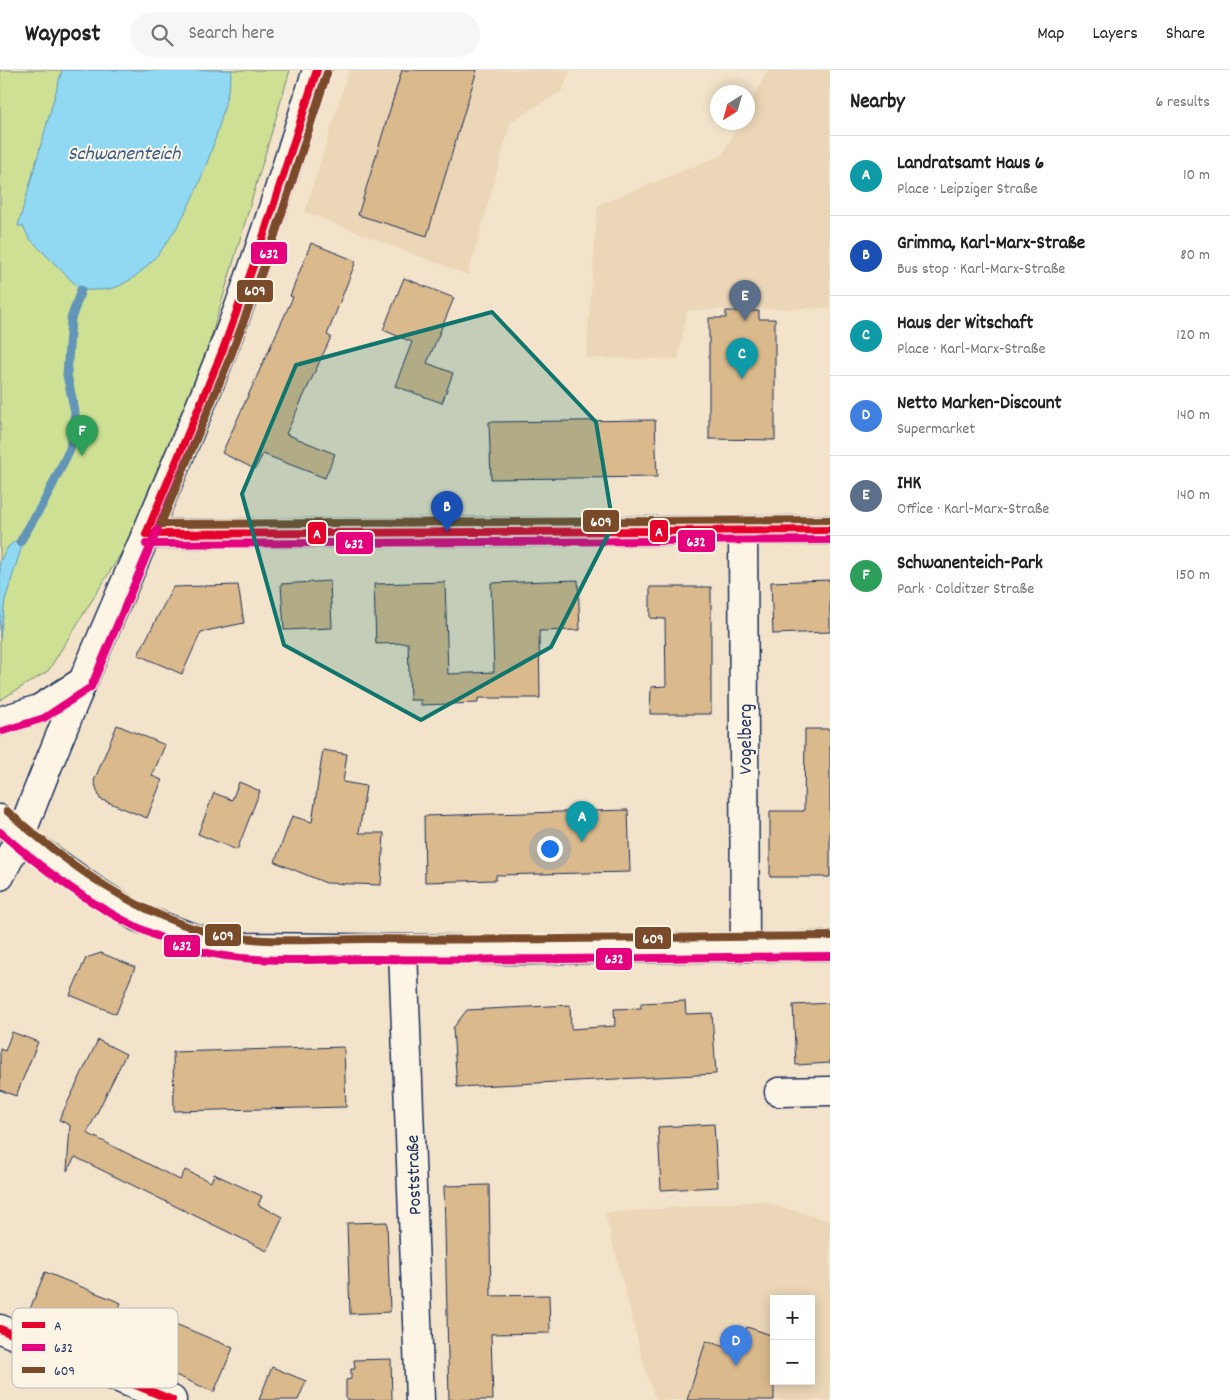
<!DOCTYPE html>
<meta charset="utf-8">
<style>
body{margin:0;font-family:Dekko,sans-serif;background:#f6f6f6;color:#222}
.controls{position:absolute;right:15px;bottom:15px;display:grid;overflow:hidden;border-radius:0px;box-shadow:0 2px 12px #0003}
.controls button{width:45px;height:45px;display:grid;place-items:center;padding:0;border:0;border-bottom:1px solid #e0e0e0;background:#fff;color:#222;font:25px sans-serif}
.compass{position:absolute;left:710px;top:15px;width:45px;height:45px;border-radius:50%;background:#fff;box-shadow:0 2px 12px #0003;rotate:217deg}
.you{position:absolute;left:549px;top:778px;width:18px;height:18px;margin:-12px;border:4px solid #fff;border-radius:50%;background:#1a73e8;box-shadow:0 0 0 8px #1a73e833}
.badge{display:grid;place-items:center;width:32px;height:32px;border-radius:50%;background:#0f766e;color:#fff;font-size:16px;font-weight:700}
.pin{position:absolute;translate:-50% -41px;filter:drop-shadow(0 1px 2px #0008)}
.pin::after{content:'';position:absolute;top:26px;width:18px;height:15px;background:inherit;clip-path:polygon(0 0,100% 0,50% 100%)}
.list{margin:0;padding:0;list-style:none}
h2{display:flex;justify-content:space-between;align-items:center;height:65px;margin:0;padding:0 20px;font-size:21px}
h2 small{font-size:16px;font-weight:400;color:#767676}
.list li{display:grid;grid-template-columns:32px 1fr auto;gap:15px;align-items:center;box-sizing:border-box;height:80px;padding:0 20px;border-top:1px solid #e0e0e0}
.list b{display:block;font-size:19px;white-space:nowrap}
.list p{margin:0;font-size:16px;white-space:nowrap;color:#767676}
.list em{font-size:16px;font-style:normal;color:#767676}
.icon{flex:none;width:28px;height:28px;fill:none;stroke:currentColor;stroke-width:2;stroke-linecap:round;stroke-linejoin:round}
.map{position:relative;flex:none;width:830px;height:1330px;overflow:hidden}
header{display:flex;align-items:center;gap:30px;box-sizing:border-box;height:70px;padding:0 25px;background:#fff;border-bottom:1px solid #e0e0e0}
header strong{font-size:24px}
nav{display:flex;gap:28px;margin-inline-start:auto;font-size:18px}
.search{width:350px;height:45px;background:#f6f6f6;display:flex;align-items:center;gap:12px;box-sizing:border-box;padding:0 18px;border-radius:28px;color:#767676;font-size:19px}
main{display:flex}
aside{flex:1;background:#fff}
.map>svg:first-child{display:block}
.built{fill:#ebd6b7;fill-rule:evenodd}
.green{fill:#cee094;stroke:#748879}
.water{fill:#91d9f3;stroke:#6295b7}
.lines{fill:none;stroke-linecap:round;stroke-linejoin:round}
.stream{stroke:#6295b7;stroke-width:9}
.building{fill:#dab98c;stroke:#1b2f5e}
.street-casing{stroke:#1b2f5e;stroke-width:31}
.secondary-casing{stroke:#1b2f5e;stroke-width:31}
.primary-casing{stroke:#1b2f5e;stroke-width:31}
.street{stroke:#fcf5e5;stroke-width:28}
.secondary{stroke:#fcf5e5;stroke-width:28}
.primary{stroke:#fcf5e5;stroke-width:28}
.bus-1-casing{stroke:#fcf5e5;stroke-width:11}
.bus-2-casing{stroke:#fcf5e5;stroke-width:11}
.bus-3-casing{stroke:#fcf5e5;stroke-width:11}
.bus-1{stroke:#e4002b;stroke-width:8}
.bus-2{stroke:#e5007d;stroke-width:8}
.bus-3{stroke:#7a4b2a;stroke-width:8}
.marked{fill:#0f766e;fill-opacity:0.2;stroke:#0f766e;stroke-width:4;stroke-linejoin:round}
.labels{text-anchor:middle;stroke-width:4;stroke-linejoin:round;paint-order:stroke}
.street-label{font-size:19px;fill:#1b2f5e;stroke:#fcf5e5}
.water-label{font-size:20px;font-style:italic;fill:#385a83;stroke:#fcf5e5}
.key{fill:#fcf5e5;stroke:#b8babc;stroke-width:1}
.key-label{font-size:14px;fill:#1b2f5e}
.line-badge{stroke:#fcf5e5;stroke-width:2}
.badge-label{font-size:14px;text-anchor:middle;font-weight:bold;fill:#fff}
</style>
<header>
<strong>Waypost</strong>
<div class="search"><svg class="icon" aria-label="search" viewBox="0 0 24 24"><circle cx="10" cy="10" r="6"/><path d="M15 15l6 6"/></svg>Search here</div>
<nav><a>Map</a><a>Layers</a><a>Share</a></nav>
</header>
<main>
<div class="map">
<svg width="830" height="1330" viewBox="0 0 830 1330">
<rect width="100%" height="100%" fill="#f2e3ca"/>
<filter id="ink" filterUnits="userSpaceOnUse"><feTurbulence type="fractalNoise" baseFrequency=".02" numOctaves="2"/><feDisplacementMap in="SourceGraphic" scale="10" xChannelSelector="R" yChannelSelector="G"/><feConvolveMatrix kernelMatrix="1 2 1 2 8 2 1 2 1" color-interpolation-filters="sRGB"/></filter>
<g filter="url(#ink)">
<g class="built">
<path d="M349,0h221l-7,20 -52,31 -43,154 -163,-63z"/>
<path d="M768,0h62v238l-143,2 -9,49 -92,-1 12,-153 124,-50 17,-32 9,-1v-15z"/>
<path d="M761,1131l69,20v179h-174l-11,-31 -40,-156zM774,1229h37v82h-37z"/>
</g>
<path class="green" d="M0,0h290l-88,298 -75,176 -79,127 -48,29z"/>
<g class="water">
<path d="M62,0h170c-11,66 -49,186 -113,216 -10,5 -27,4 -38,4l-52,-52 -6,-12h-5z"/>
<path d="M15,471l5,1 2,4 -17,54 -5,38v-77l8,-14z"/>
</g>
<g class="lines">
<path class="stream" d="M20,472l25,-42 25,-51 5,-37 -8,-37 4,-56 10,-29"/>
</g>
<g class="building">
<path d="M402,0h75l-50,166 -69,-21z"/>
<path d="M311,173l45,18 -29,74 4,2 -45,97 49,20 -10,24 -62,-24 -8,15 -33,-16 71,-156 -3,-1z"/>
<path d="M404,208l50,20 -27,65 26,10 -11,30 -47,-17 17,-44 -29,-12z"/>
<path d="M726,241h33v8h16v121l-66,-1v-121h17z"/>
<path d="M655,350l2,57 -166,2 -2,-57z"/>
<path d="M578,510l2,50 -41,1 1,67h-62v5l-57,2v-5h-11l-2,-57 -32,1 -2,-60 71,-2 3,92 46,-2 -3,-89z"/>
<path d="M830,510v52l-57,2 -2,-52z"/>
<path d="M330,511l2,47 -48,2 -3,-46z"/>
<path d="M238,515l6,38 -43,9 -19,42 -44,-19 35,-68z"/>
<path d="M650,517h61v127h-61l1,-27 15,-1 -1,-67 -15,-1z"/>
<path d="M117,655l48,20 -13,31 10,4 -15,38 -47,-19 -6,-18z"/>
<path d="M805,659h25v148h-60v-66h34z"/>
<path d="M323,680l24,4 -4,28 23,4 -7,47h25l-3,52 -55,-2 -51,-21 17,-46 20,6z"/>
<path d="M239,712l21,9 -23,59 -39,-16 16,-41 18,7z"/>
<path d="M628,740l2,62 -134,3v5l-71,2 -1,-66z"/>
<path d="M101,883l34,14 -19,47 -46,-19 16,-37z"/>
<path d="M685,931l1,13 26,-1 4,61 -259,13 -4,-59 14,-18 103,-5 1,24 44,-3 -1,-17 27,-1v-5z"/>
<path d="M830,933v60l-34,2 -3,-60z"/>
<path d="M12,962l26,10 -22,54 -16,-6v-41l5,2z"/>
<path d="M98,970l28,14 -39,79 93,47 5,-10 26,12 3,-8 48,22 -4,9 25,12 -16,34 -192,-94 -8,14 3,-46 -11,-5z"/>
<path d="M344,977l2,60 -172,4 -1,-59z"/>
<path d="M714,1054l4,63 -57,3 -3,-63z"/>
<path d="M489,1115l2,111 58,-1 1,38 -59,1 2,66h-44l-5,-214z"/>
<path d="M387,1152l3,90 -40,2 -3,-91z"/>
<path d="M45,1202l76,31 -17,42 -76,-31z"/>
<path d="M166,1250l67,28 -19,44 -66,-29z"/>
<path d="M747,1257l27,9v64h-87l19,-59 33,10z"/>
<path d="M391,1289l1,41h-46v-20l5,-1v-10h4l-1,-9z"/>
<path d="M272,1297l34,14 -8,19h-39z"/>
</g>
<g class="lines">
<defs>
<g id="street">
<path d="M743,461l2,416"/>
<path d="M146,464l684,-4"/>
<path d="M403,880l17,450"/>
<path d="M779,1022l51,-1"/>
<path d="M0,1259l172,71"/>
</g>
<path id="secondary" d="M0,806l20,-39 71,51 46,29 59,22 52,8 278,3 304,-4"/>
<g id="primary">
<path d="M0,651l39,-12 43,-27"/>
<path d="M0,749l20,18c62,-164 138,-322 202,-485 36,-92 65,-187 95,-282"/>
</g>
</defs>
<use href="#street" class="street-casing"/>
<use href="#secondary" class="secondary-casing"/>
<use href="#primary" class="primary-casing"/>
<use href="#street" class="street"/>
<use href="#secondary" class="secondary"/>
<use href="#primary" class="primary"/>
<defs>
<g id="bus-1">
<path d="M146,464l684,-4"/>
<path d="M146,464l76,-182 37,-102 58,-180"/>
<path d="M0,1259l172,71"/>
</g>
<g id="bus-2">
<path d="M146,474l684,-4"/>
<path d="M3,661l41,-13 47,-31 140,-332 38,-102 58,-180"/>
<path d="M0,762c56,49 120,95 192,117 59,17 125,9 186,10 151,2 301,-2 452,-3"/>
</g>
<g id="bus-3">
<path d="M327,3l-58,180 -38,102 -70,169 669,-4"/>
<path d="M7,741c56,49 117,95 189,118 57,18 122,9 181,10 151,2 302,-2 453,-3"/>
</g>
</defs>
<use href="#bus-1" class="bus-1-casing"/>
<use href="#bus-2" class="bus-2-casing"/>
<use href="#bus-3" class="bus-3-casing"/>
<use href="#bus-1" class="bus-1"/>
<use href="#bus-2" class="bus-2"/>
<use href="#bus-3" class="bus-3"/>
</g>
</g>
<path class="marked" d="M492,242l104,110 17,103 -62,122 -130,73 -137,-75 -42,-151 54,-129z"/>
<g class="labels">
<g class="street-label">
<text transform="translate(744 669) rotate(-90)" y="7">Vogelberg</text>
<text transform="translate(412 1105) rotate(-92)" y="7">Poststraße</text>
</g>
<g class="water-label">
<text x="124" y="89">Schwanenteich</text>
</g>
</g>
<rect x="12" y="1238" width="166" height="80" rx="8" class="key"/>
<rect x="22" y="1252" width="23" height="6" fill="#e4002b"/>
<rect x="22" y="1274" width="23" height="7" fill="#e5007d"/>
<rect x="22" y="1297" width="23" height="6" fill="#7a4b2a"/>
<g class="key-label">
<text x="54" y="1260">A</text>
<text x="54" y="1282">632</text>
<text x="54" y="1305">609</text>
</g>
<g class="line-badge">
<rect x="250" y="171" width="38" height="24" rx="5" fill="#e5007d"/>
<rect x="236" y="209" width="38" height="24" rx="5" fill="#7a4b2a"/>
<rect x="582" y="439" width="38" height="24" rx="5" fill="#7a4b2a"/>
<rect x="649" y="449" width="20" height="24" rx="5" fill="#e4002b"/>
<rect x="307" y="451" width="20" height="24" rx="5" fill="#e4002b"/>
<rect x="677" y="459" width="39" height="24" rx="5" fill="#e5007d"/>
<rect x="335" y="461" width="39" height="24" rx="5" fill="#e5007d"/>
<rect x="204" y="853" width="38" height="24" rx="5" fill="#7a4b2a"/>
<rect x="634" y="856" width="38" height="24" rx="5" fill="#7a4b2a"/>
<rect x="163" y="864" width="38" height="24" rx="5" fill="#e5007d"/>
<rect x="595" y="877" width="38" height="24" rx="5" fill="#e5007d"/>
</g>
<g class="badge-label">
<text x="269" y="188">632</text>
<text x="255" y="225">609</text>
<text x="601" y="456">609</text>
<text x="659" y="466">A</text>
<text x="317" y="468">A</text>
<text x="696" y="476">632</text>
<text x="354" y="478">632</text>
<text x="223" y="870">609</text>
<text x="653" y="873">609</text>
<text x="182" y="880">632</text>
<text x="614" y="893">632</text>
</g>
</svg>
<div class="controls">
<button>+</button>
<button>−</button>
</div>
<svg class="compass" viewBox="-18 -18 36 36"><path d="M0-13l5 13h-10z" fill="#e53935"/><path d="M0 13l5-13h-10z" fill="#767676"/></svg>
<div class="you"></div>
<div class="pin badge" style="left:582px;top:772px;background:#0f9aa8">A</div>
<div class="pin badge" style="left:447px;top:462px;background:#1a4fb4">B</div>
<div class="pin badge" style="left:742px;top:309px;background:#0f9aa8">C</div>
<div class="pin badge" style="left:736px;top:1296px;background:#3f7fe0">D</div>
<div class="pin badge" style="left:745px;top:251px;background:#5c6f8a">E</div>
<div class="pin badge" style="left:82px;top:386px;background:#2e9e5b">F</div>
</div>
<aside>
<h2>Nearby<small>6 results</small></h2>
<ul class="list">
<li><span class="badge" style="background:#0f9aa8">A</span><div><b>Landratsamt Haus 6</b><p>Place · Leipziger Straße</p></div><em>10 m</em></li>
<li><span class="badge" style="background:#1a4fb4">B</span><div><b>Grimma, Karl-Marx-Straße</b><p>Bus stop · Karl-Marx-Straße</p></div><em>80 m</em></li>
<li><span class="badge" style="background:#0f9aa8">C</span><div><b>Haus der Witschaft</b><p>Place · Karl-Marx-Straße</p></div><em>120 m</em></li>
<li><span class="badge" style="background:#3f7fe0">D</span><div><b>Netto Marken-Discount</b><p>Supermarket</p></div><em>140 m</em></li>
<li><span class="badge" style="background:#5c6f8a">E</span><div><b>IHK</b><p>Office · Karl-Marx-Straße</p></div><em>140 m</em></li>
<li><span class="badge" style="background:#2e9e5b">F</span><div><b>Schwanenteich-Park</b><p>Park · Colditzer Straße</p></div><em>150 m</em></li>
</ul>
</aside>
</main>
